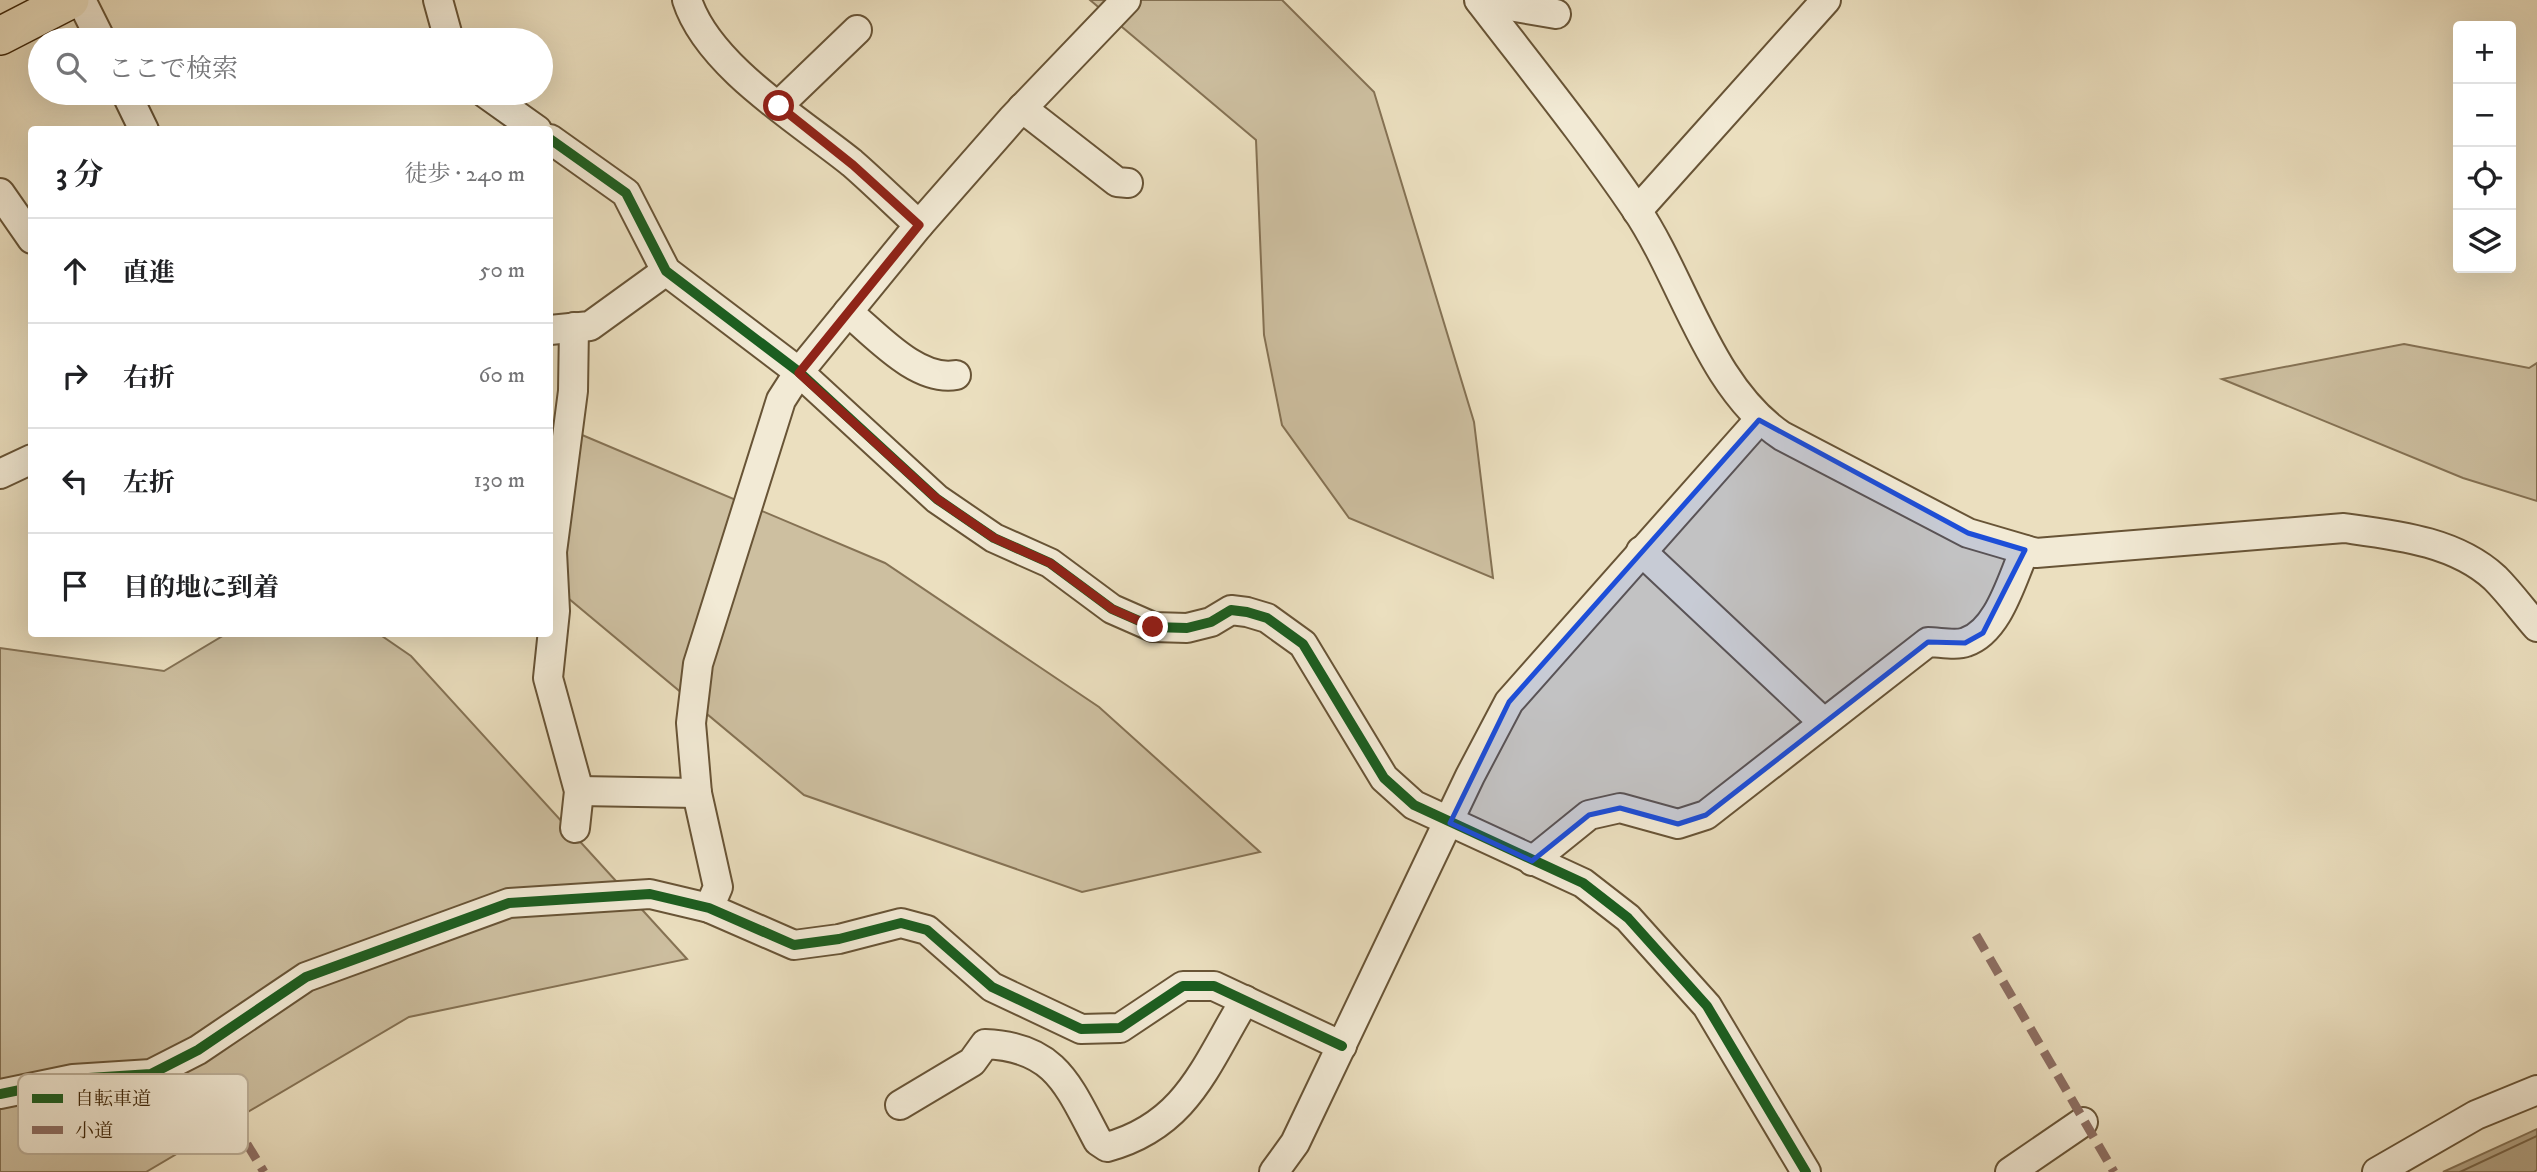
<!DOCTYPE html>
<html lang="ja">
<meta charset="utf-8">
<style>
body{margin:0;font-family:"IM FELL DW Pica","Noto Serif JP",serif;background:#f6f6f6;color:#202124}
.controls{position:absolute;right:21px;top:21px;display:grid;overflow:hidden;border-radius:7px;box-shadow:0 7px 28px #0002}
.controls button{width:63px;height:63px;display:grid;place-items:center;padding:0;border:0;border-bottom:2px solid #e0e0e0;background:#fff;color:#202124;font:35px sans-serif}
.stop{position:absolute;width:21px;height:21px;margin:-16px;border:5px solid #8f2418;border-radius:50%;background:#fff}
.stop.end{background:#8f2418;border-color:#fff;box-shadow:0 2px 7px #0008}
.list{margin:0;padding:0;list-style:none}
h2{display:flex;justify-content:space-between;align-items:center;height:91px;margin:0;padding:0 28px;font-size:30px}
h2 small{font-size:23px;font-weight:400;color:#757577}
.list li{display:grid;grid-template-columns:46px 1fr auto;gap:21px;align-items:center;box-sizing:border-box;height:105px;padding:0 28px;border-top:2px solid #e0e0e0}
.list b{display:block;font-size:26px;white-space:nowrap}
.list em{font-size:23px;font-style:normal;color:#757577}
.icon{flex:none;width:38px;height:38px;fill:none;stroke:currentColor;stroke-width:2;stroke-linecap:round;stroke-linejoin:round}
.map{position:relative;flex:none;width:2537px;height:1172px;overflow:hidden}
.search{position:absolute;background:#fff;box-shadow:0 7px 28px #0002;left:28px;top:28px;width:525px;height:77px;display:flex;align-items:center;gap:18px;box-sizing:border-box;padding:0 24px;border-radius:38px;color:#757577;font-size:26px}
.panel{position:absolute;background:#fff;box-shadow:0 7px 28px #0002;left:28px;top:126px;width:525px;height:511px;border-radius:7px}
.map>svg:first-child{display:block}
.green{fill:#cdbfa0;stroke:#857254;stroke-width:2}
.water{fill:#b0a081;stroke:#826f51;stroke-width:2}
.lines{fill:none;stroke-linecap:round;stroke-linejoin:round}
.shore{stroke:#766244;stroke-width:2}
.minor-casing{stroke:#685436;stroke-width:32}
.major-casing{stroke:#3d2508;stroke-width:40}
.minor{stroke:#f2ead5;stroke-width:28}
.major{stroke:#ebdfbf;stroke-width:37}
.quiet{stroke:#8d6e63;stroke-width:9;stroke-dasharray:18 9;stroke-linecap:butt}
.cycleway-casing{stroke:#f2ead5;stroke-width:15}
.cycleway{stroke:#1b5e20;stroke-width:10}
.route{stroke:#8f2418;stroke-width:9}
.marked{fill:#1d4ed8;fill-opacity:0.2;stroke:#1d4ed8;stroke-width:5;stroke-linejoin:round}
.key{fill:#f2ead5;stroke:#bcaf98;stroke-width:2}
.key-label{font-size:19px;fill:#3d2508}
</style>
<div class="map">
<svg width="2537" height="1172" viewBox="0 0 2537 1172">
<rect width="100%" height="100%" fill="#ebdfbf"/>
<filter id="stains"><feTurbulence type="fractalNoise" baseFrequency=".00286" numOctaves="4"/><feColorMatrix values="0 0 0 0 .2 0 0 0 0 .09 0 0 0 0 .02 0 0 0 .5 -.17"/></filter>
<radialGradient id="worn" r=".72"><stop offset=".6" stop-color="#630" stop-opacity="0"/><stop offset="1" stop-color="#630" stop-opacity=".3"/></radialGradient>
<g class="green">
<path d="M1090,0h192l92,92 100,330 19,156 -144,-60 -67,-93 -18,-90 -8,-195z"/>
<path d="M2404,344l125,24 8,-5v138l-74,-23 -241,-99z"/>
<path d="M575,432l310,131 214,144 161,145 -178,40 -278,-97 -254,-212v-145z"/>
<path d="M226,634h153l32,22 276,303 -278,58 -263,155h-146v-524l164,23z"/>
</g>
<path class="water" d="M2537,1129v41l-3,2h-91z"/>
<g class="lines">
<path class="shore" d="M2460,1172l77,-36"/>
<defs>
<g id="minor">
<path d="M81,0l20,40"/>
<path d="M438,0l11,40"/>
<path d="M687,0c21,66 113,121 165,163 23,20 44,41 67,62"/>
<path d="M1479,0c53,69 108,137 157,209 48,71 73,178 146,227l186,97 68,20 308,-25c51,7 111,13 151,50 15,15 28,33 42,49"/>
<path d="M1480,1l76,13"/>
<path d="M126,93l18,37"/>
<path d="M485,93l52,37"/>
<path d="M779,105l78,-75"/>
<path d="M1022,108l95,74 11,1"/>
<path d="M550,139l76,54 40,78 133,101 138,127 57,39 56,25 62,46 41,18 34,1 24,-6 20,-12 16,2 20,6 36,26 81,134 30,27 169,78 45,35 79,88 99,166"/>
<path d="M0,193l32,46"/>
<path d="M1637,211l189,-211"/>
<path d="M848,312c28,23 69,70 108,63"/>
<path d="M574,327l-1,64 -21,161 3,59 -7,67 31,113 -4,37"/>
<path d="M550,330l40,-4 76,-55"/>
<path d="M0,474l32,-15"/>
<path d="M1641,551l181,170"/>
<path d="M579,791l118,2"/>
<path d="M1532,861l57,-46 31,-7 58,16 28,-9 222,-173c11,0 28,4 38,0 33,-11 46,-64 59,-92"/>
<path d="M709,908l9,-21 -21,-94 -6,-70 7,-59 83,-264 18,-28 120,-147 93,-106 114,-119"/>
<path d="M0,1094l73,-15 78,-5 47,-24 108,-73 203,-74 141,-9 59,14 85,37 45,-6 62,-16 26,7 65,57 89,42 39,-1 63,-42h31l128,60"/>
<path d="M900,1105l72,-43 13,-18c71,3 83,41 113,97l9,6c80,-22 98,-81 138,-147"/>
<path d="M1274,1172l21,-29 175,-367 39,-74 250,-282"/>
<path d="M2010,1172l73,-50"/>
<path d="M2377,1172l99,-57 61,-25"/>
</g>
<path id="major" d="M0,36l70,-36"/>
</defs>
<use href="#minor" class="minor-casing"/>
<use href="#major" class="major-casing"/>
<use href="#minor" class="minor"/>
<use href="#major" class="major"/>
<g class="quiet">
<path d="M1976,935l138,237"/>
<path d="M247,1144l17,28"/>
</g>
<defs>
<g id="cycleway">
<path d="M550,139l76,54 40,78 133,101 138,127 57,39 56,25 62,46 41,18 34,1 24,-6 20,-12 16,2 20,6 36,26 81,134 30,27 169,78 45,35 79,88 99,166"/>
<path d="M0,1094l73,-15 78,-5 47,-24 108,-73 203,-74 141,-9 59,14 85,37 45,-6 62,-16 26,7 65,57 89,42 39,-1 63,-42h31l128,60"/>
</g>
</defs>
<use href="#cycleway" class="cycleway-casing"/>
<use href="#cycleway" class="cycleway"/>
</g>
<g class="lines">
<path class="route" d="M779,106l74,59 66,60 -120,148 138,126 57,39 56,25 62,46 41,18"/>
</g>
<path class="marked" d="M1759,420l209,113 57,17 -42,83 -18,10 -37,-1 -222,173 -28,9 -58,-16 -31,7 -57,46 -82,-38 59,-121z"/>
<rect x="18" y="1074" width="230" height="80" rx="10" class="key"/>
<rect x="32" y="1094" width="31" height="9" fill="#1b5e20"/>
<rect x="32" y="1126" width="31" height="8" fill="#8d6e63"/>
<g class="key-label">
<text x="75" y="1105">自転車道</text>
<text x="75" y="1137">小道</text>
</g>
<rect width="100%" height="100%" filter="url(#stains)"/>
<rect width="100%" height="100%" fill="url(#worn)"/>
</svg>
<div class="controls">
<button>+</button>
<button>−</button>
<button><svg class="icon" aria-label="locate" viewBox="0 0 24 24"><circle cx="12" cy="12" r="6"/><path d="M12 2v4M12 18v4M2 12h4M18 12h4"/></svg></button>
<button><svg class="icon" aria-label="layers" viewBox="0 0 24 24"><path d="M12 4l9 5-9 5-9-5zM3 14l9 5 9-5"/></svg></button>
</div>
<div class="stop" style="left:779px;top:106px"></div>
<div class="stop end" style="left:1153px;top:627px"></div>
<div class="search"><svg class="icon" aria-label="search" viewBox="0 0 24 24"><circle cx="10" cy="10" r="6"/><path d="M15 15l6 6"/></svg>ここで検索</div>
<section class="panel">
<h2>3 分<small>徒歩 · 240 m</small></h2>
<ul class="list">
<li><svg class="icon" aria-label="ahead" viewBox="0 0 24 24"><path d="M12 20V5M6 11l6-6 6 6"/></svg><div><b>直進</b></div><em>50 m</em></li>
<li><svg class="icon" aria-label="right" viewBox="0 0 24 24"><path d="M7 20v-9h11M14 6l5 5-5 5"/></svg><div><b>右折</b></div><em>60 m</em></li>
<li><svg class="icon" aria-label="left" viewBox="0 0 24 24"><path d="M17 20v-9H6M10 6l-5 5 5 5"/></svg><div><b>左折</b></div><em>130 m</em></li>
<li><svg class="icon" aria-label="arrive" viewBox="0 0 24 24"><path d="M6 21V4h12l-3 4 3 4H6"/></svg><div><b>目的地に到着</b></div></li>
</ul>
</section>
</div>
